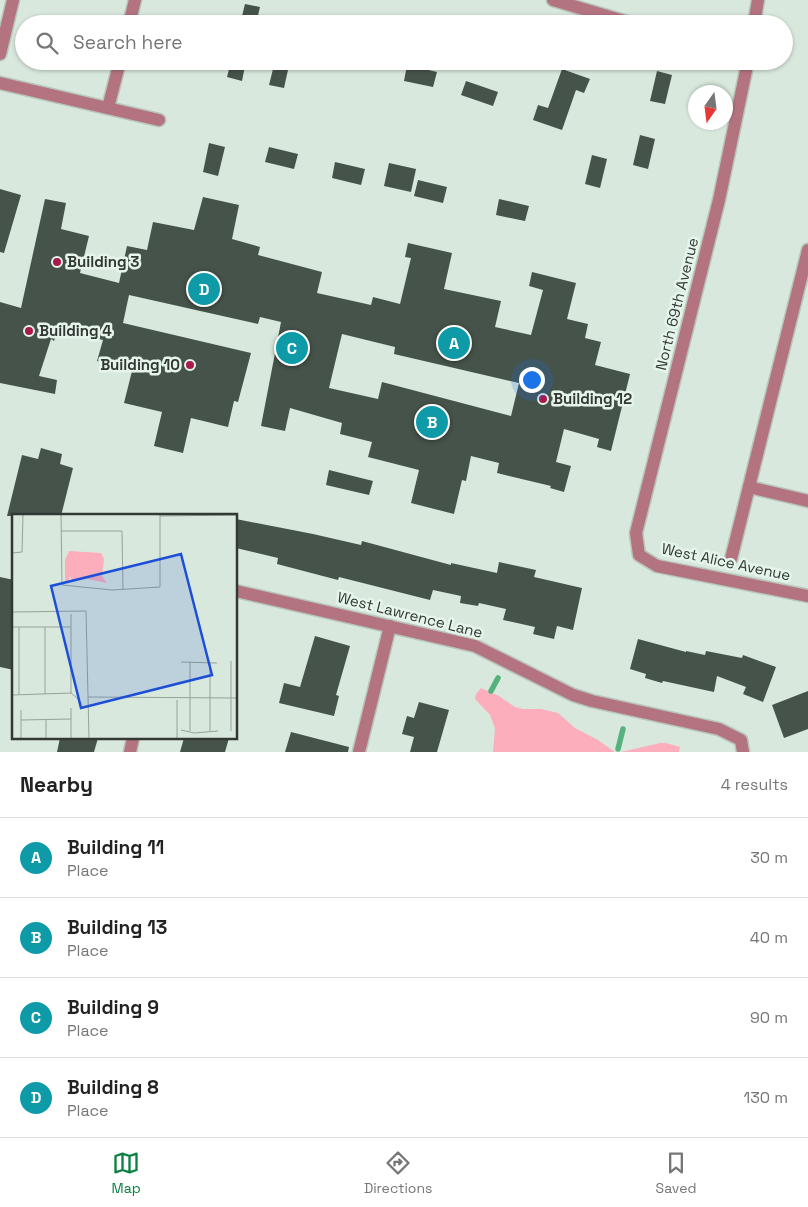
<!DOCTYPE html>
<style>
body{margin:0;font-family:"Space Grotesk",sans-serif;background:#f2f2f2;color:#222}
.compass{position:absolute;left:688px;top:85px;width:45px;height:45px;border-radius:50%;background:#fff;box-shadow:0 1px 4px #0004;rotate:194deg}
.you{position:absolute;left:531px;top:379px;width:18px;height:18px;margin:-12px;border:4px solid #fff;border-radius:50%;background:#1a73e8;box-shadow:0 0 0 8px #1a73e833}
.badge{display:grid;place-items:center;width:32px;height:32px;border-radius:50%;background:#0b8043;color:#fff;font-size:16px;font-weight:700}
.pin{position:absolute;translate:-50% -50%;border:2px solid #fff;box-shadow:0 1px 5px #0006}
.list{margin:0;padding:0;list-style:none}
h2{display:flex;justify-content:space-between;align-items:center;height:65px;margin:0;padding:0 20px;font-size:21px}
h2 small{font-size:16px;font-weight:400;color:#767676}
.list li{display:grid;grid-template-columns:32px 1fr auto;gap:15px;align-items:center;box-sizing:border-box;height:80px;padding:0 20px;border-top:1px solid #e0e0e0}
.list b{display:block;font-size:19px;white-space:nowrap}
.list p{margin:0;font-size:16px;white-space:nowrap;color:#767676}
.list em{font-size:16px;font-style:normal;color:#767676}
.icon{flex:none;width:28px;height:28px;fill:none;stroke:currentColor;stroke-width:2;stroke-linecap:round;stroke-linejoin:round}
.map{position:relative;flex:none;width:808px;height:752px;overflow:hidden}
.search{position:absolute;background:#fff;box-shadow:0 1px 4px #0004;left:15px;right:15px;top:15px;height:55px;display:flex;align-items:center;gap:12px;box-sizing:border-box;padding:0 18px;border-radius:28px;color:#767676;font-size:19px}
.sheet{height:385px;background:#fff}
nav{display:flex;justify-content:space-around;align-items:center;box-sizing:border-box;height:70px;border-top:1px solid #e0e0e0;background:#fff;font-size:14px;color:#767676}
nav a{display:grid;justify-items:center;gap:2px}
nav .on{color:#0b8043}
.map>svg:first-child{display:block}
.green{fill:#fcaebc}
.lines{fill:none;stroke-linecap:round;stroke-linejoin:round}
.stream{stroke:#56b27c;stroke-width:5.5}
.building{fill:#46534a;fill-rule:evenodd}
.minor-casing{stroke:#b8c5bb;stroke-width:15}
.minor{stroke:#b37480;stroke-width:12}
.poi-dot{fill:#ab184d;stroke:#e6f5eb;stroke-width:2}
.labels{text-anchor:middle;stroke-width:5;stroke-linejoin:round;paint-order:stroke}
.poi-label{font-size:15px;font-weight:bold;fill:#333834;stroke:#e6f5eb;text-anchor:start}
.street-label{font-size:15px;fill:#333834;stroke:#e6f5eb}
.inset-road{fill:none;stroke:#97a299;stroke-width:1}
.view{fill:#1d4ed8;fill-opacity:0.15;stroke:#1d4ed8;stroke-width:2.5}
.inset-edge{fill:none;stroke:#333834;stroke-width:2.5}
</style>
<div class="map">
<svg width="808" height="752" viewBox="0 0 808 752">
<rect width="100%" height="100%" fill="#d9e8dd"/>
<g class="green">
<path d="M481,688l18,8 16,11 8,2h18l17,4 17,15 23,12 17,12h-122l2,-24 -5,-13 -15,-16 1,-5z"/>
<path d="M660,743h6l14,4 -1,5h-58z"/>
</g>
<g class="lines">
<g class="stream">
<path d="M491,691l7,-13"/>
<path d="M618,749l5,-20"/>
</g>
</g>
<g class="building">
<path d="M245,4l15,3 -4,17h-16z"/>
<path d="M231,61h15l-4,20 -15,-4z"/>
<path d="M275,61h15l-6,27 -15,-3z"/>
<path d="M407,65l30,7 -4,15 -29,-6z"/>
<path d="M562,69l28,10 -6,14 -8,-3 -14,40 -29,-10 5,-15 10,3z"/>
<path d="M657,71l15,4 -7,29 -15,-3z"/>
<path d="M466,81l32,11 -5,14 -32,-11z"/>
<path d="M640,135l15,4 -7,30 -15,-4z"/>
<path d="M209,143l16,4 -7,29 -15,-4z"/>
<path d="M269,147l29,7 -4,15 -29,-7z"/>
<path d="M592,155l15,4 -7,29 -15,-4z"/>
<path d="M335,162l30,7 -4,16 -29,-7z"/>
<path d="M389,163l27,6 -5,23 -27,-6z"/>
<path d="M418,180l29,7 -4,16 -29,-7z"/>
<path d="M0,189l21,6 -17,58 -4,-1z"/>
<path d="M203,197l36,8 -7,34 28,8 -2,8 64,17 -5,21 54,12 2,-8 27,7 11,-46 -6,-1 3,-14 44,10 -8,36 57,12 -6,26 36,8 12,-45 -14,-4 3,-14 44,11 -9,36 21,5 -3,14 16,4 -6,23 35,9 -19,77 -14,-4 2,-8 -35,-10 -8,33 15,4 -7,26 -14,-4 1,-2 -54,-13 2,-10 -28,-7 -5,25 -4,-1 -8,34 -43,-11 8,-33 -51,-13 4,-15 -32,-8 2,-11 -52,-15 -5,23 -24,-5 20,-104 -21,-5 -2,7 -129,-29 -6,28 128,30 -13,49 -4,-1 -6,26 -37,-9 -8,35 -29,-7 8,-34 -38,-9 8,-32 -35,-10 6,-21 -45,-11 -4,12 -3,-2 -12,37 18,4 -2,14 -55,-11v-81l21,6 24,-109 21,4 -5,26 28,7 -9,37 39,10 8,-37 20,4 6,-28 41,8zM342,334l53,13 -1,7 125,29 -8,33 -129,-34 -4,17 -49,-11z"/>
<path d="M499,199l30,7 -4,15 -29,-6z"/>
<path d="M41,448l21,6 -2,10 13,4 -12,48h-54l15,-61 16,4z"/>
<path d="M329,470l44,11 -4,14 -43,-10z"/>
<path d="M236,519l77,15 48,11 1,-4 89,24v-2l46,10 2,-11 37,8 -2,7 48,11 -9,42 -16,-4 -3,13 -21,-5 2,-7 -32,-7 3,-11 -27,-6 -1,3 -18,-3 1,-7 -28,-6 -3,10 -91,-23 -1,3 -61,-16 1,-6 -42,-10z"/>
<path d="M0,577l14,3v90l-14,-3z"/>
<path d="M315,636l35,10 -14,49 3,1 -5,20 -55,-13 5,-20 16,4z"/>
<path d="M638,639l48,13v-1l19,4 1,-4 36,7 1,-3 33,12 -13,35 -20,-8 3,-7 -29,-11 -3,16 -51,-11 -1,2 -17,-5 1,-4 -16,-5z"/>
<path d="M808,691v38l-24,9 -12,-33z"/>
<path d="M419,702l30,8 -12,42h-27l4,-15 -12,-3 5,-18 7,2z"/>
<path d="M291,732l58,15 -1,5h-63z"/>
<path d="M60,738h38l-4,14h-37z"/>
<path d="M184,738h45l-4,14h-45z"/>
</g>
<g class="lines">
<defs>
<g id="minor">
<path d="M553,0l81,24"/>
<path d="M129,24l6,-24"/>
<path d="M754,24l4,-24"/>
<path d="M0,54l13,-54"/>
<path d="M748,61l-29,139 -83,333 3,22 18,11 151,30"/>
<path d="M0,83l159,37"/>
<path d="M108,108l12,-47"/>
<path d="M749,487l59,14"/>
<path d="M731,559l77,-309"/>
<path d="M236,591l239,55 98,49 19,6 127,28 22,11 2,12"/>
<path d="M130,752l3,-14"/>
<path d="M359,752l31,-126"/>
</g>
</defs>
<use href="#minor" class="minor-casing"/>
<use href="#minor" class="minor"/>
</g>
<g class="poi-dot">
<circle cx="57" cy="262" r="5"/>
<circle cx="29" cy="331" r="5"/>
<circle cx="190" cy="365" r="5"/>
<circle cx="543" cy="399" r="5"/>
</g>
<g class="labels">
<g class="poi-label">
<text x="67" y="267">Building 3</text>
<text x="39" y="336">Building 4</text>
<text x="180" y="370" text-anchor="end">Building 10</text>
<text x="553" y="404">Building 12</text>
</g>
<g class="street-label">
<text transform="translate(677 304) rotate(-76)" y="5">North 69th Avenue</text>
<text transform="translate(726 562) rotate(12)" y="5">West Alice Avenue</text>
<text transform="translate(410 615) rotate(14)" y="5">West Lawrence Lane</text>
</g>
</g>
<g transform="translate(12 514)">
<rect width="225" height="225" fill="#d9e8dd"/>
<path d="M57,37l32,2 3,6 -2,17 5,7 -25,-5 -10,4 -1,-4 -2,-2 1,6 -5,-1v-21z" fill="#fcaebc"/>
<path class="inset-road" d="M49,0l1,71 50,5 48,-3v-73M148,2l77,-1M49,17h61l1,59M0,39l10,-1 1,-38M0,98l74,-1 3,128M59,100v79M0,113h59M33,113v67M169,148l36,1M178,148v69M198,148v69M7,180v-67M0,181l59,-2 7,6M76,183l149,1M9,196v29M9,206l50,-1M34,206v19M169,216l13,3 24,-2M219,217v-70M59,225v-31M165,225v-39"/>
<path class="view" d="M169,40l31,121 -131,33 -30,-122z"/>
<rect width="225" height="225" class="inset-edge"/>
</g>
</svg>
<svg class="compass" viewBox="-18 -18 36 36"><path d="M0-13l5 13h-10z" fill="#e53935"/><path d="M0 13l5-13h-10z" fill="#767676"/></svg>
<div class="you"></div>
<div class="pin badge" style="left:454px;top:343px;background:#0f9aa8">A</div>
<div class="pin badge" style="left:432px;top:422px;background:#0f9aa8">B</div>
<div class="pin badge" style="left:292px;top:348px;background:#0f9aa8">C</div>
<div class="pin badge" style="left:204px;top:289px;background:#0f9aa8">D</div>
<div class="search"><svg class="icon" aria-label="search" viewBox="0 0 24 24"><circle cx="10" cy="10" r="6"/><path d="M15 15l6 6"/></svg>Search here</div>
</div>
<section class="sheet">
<h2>Nearby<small>4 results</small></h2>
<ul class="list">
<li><span class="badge" style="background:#0f9aa8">A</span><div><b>Building 11</b><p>Place</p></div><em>30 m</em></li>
<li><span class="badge" style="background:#0f9aa8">B</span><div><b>Building 13</b><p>Place</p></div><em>40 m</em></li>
<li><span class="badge" style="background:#0f9aa8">C</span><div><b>Building 9</b><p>Place</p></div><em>90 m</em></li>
<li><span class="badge" style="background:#0f9aa8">D</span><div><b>Building 8</b><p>Place</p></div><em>130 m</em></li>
</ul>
</section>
<nav>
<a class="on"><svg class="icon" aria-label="map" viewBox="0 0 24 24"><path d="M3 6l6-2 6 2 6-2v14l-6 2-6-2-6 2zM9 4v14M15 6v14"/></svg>Map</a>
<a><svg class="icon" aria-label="directions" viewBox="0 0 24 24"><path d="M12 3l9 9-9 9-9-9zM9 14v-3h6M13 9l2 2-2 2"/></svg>Directions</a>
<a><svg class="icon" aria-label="saved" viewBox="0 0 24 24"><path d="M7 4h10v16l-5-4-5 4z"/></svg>Saved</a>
</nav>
